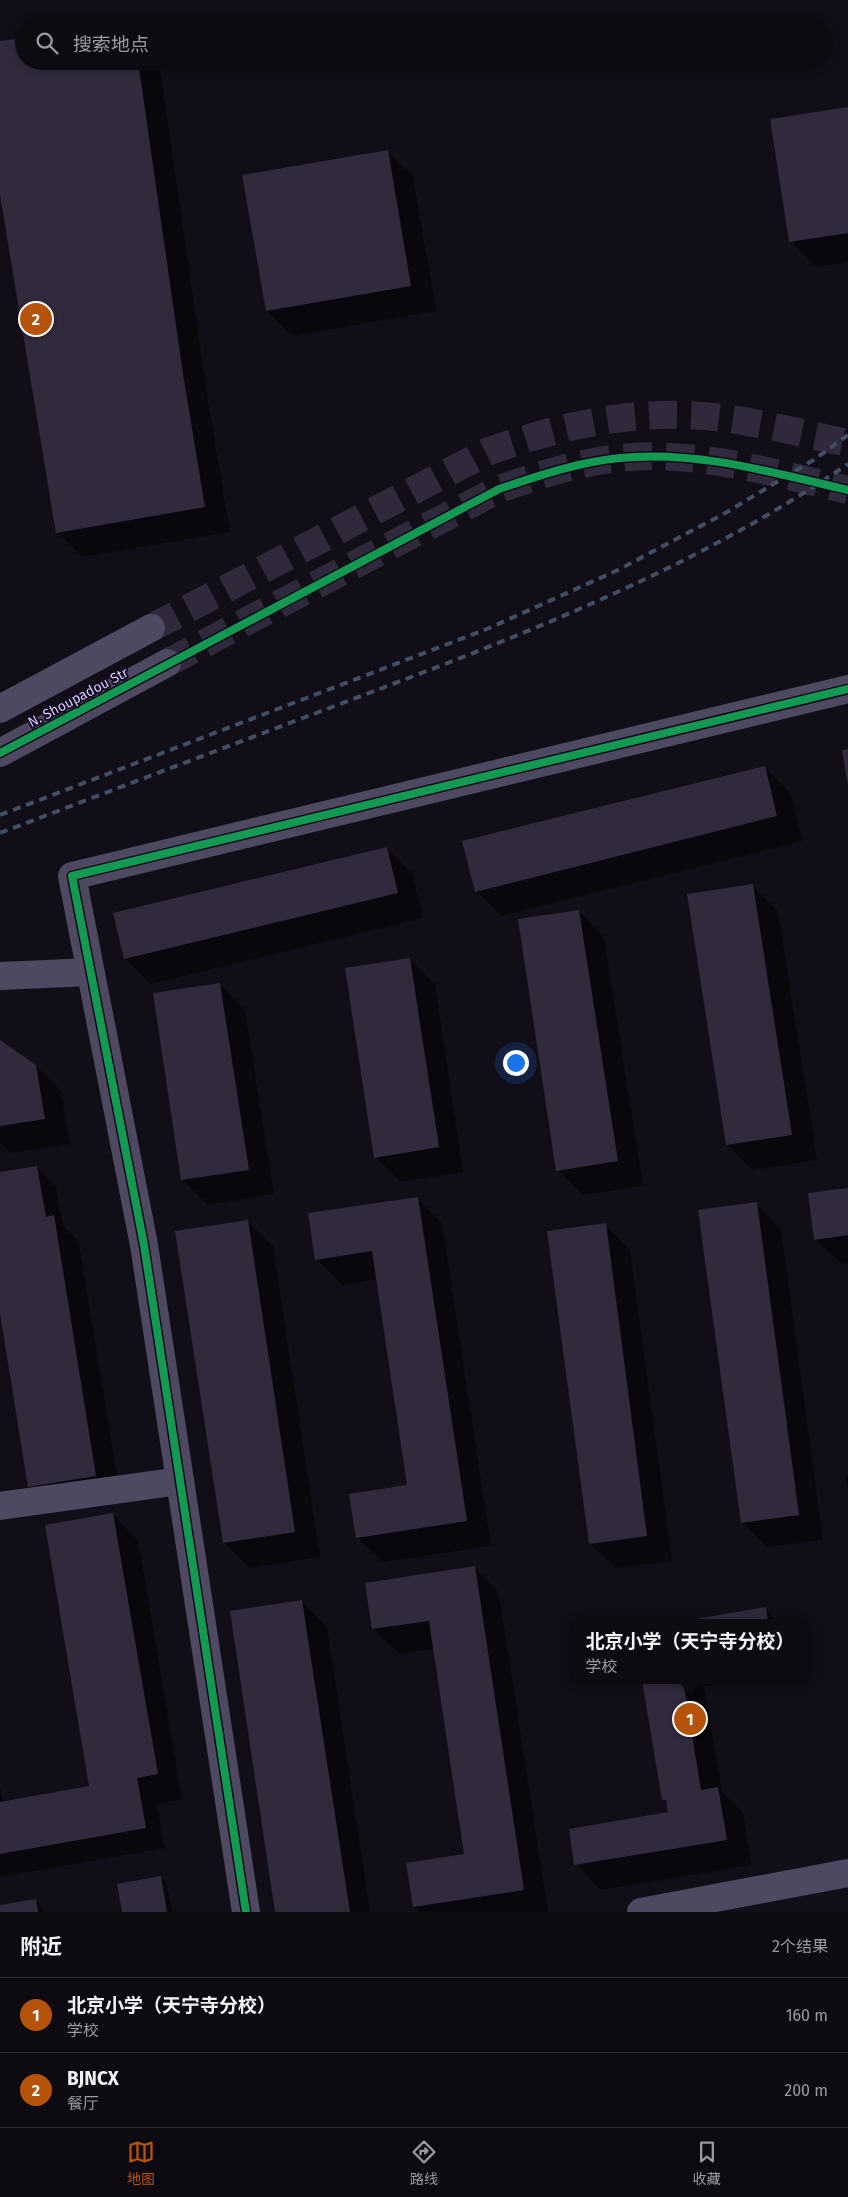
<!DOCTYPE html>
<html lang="zh">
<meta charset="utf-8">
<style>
body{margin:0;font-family:"Fira Sans","Noto Sans SC",sans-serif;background:#1c1820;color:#f1f3f6}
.you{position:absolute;left:515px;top:1062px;width:18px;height:18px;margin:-12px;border:4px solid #fff;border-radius:50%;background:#1a73e8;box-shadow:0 0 0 8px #1a73e833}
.badge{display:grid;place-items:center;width:32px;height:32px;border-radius:50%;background:#b45309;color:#fff;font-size:16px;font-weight:700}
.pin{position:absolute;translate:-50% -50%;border:2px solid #fff;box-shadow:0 1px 5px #0006}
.popup{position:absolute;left:569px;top:1619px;width:242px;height:65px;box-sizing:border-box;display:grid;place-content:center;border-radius:10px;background:#0e0a12;filter:drop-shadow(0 1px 4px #0005);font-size:16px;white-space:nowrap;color:#9b9a9f}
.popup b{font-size:19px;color:#f1f3f6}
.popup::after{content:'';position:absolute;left:50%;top:100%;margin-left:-10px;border:10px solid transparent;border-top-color:#0e0a12}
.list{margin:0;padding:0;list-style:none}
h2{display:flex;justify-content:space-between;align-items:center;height:65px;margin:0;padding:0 20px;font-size:21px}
h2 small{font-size:16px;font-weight:400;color:#9b9a9f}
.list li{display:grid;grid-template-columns:32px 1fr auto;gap:15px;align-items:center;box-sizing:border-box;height:75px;padding:0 20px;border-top:1px solid #2e2b32}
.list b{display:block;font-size:19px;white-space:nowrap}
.list p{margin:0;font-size:16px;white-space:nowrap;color:#9b9a9f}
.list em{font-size:16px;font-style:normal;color:#9b9a9f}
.icon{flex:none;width:28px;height:28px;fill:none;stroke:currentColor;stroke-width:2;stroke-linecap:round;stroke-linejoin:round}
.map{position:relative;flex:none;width:848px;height:1912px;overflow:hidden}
.search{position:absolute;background:#0e0a12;box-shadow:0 2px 8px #0003;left:15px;right:15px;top:15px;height:55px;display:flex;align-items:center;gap:12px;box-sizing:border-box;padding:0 18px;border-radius:28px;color:#9b9a9f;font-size:19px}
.sheet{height:215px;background:#0e0a12}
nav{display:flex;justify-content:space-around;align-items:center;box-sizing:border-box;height:70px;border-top:1px solid #2e2b32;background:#0e0a12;font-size:14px;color:#9b9a9f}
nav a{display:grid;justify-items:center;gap:2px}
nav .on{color:#b45309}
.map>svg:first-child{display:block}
.shadow{fill:#0007}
.building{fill:#312a3c}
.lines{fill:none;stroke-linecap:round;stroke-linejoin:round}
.minor-tunnel{stroke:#30293b;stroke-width:28;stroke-dasharray:28 14;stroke-linecap:butt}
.minor{stroke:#4f4861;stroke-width:28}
.rail{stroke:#414e64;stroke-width:4;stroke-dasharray:8 6;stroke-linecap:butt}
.cycleway-casing{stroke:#110a1c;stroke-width:11}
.cycleway{stroke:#139951;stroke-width:8}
.labels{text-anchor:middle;stroke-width:4;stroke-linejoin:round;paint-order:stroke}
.street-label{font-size:14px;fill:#d8c5ff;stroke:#110a1c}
</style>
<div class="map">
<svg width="848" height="1912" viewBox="0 0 848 1912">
<rect width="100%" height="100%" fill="#120e18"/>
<g class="shadow">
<path d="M0,42l24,19h135l49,339 22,132 -148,25 -25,-25 -57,-345z"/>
<path d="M848,108v154l-32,5 -25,-26z"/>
<path d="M387,151l26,25 23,135 -144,25 -25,-25z"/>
<path d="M764,767l26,26 12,48 -301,75 -25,-25z"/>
<path d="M386,848l26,25 11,45 -272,66 -25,-25z"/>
<path d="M753,886l25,25 39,249 -65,10 -25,-26z"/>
<path d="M579,911l25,26 39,249 -60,9 -25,-25z"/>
<path d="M409,959l26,25 28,188 -62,10 -26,-25z"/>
<path d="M220,984l25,26 29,184 -66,11 -26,-26z"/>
<path d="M0,1041l36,25 25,25 9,53 -59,9 -11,-10z"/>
<path d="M37,1167l19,20 7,39 16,16 42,259 -67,11 -25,-25 -29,-182v-131z"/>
<path d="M848,1189v74l-7,1 -26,-25z"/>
<path d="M417,1198l25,25 49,323 -108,16 -26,-25 52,-51 -32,-207 -35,6 -26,-26z"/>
<path d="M756,1204l25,25 42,311 -56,7 -25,-25z"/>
<path d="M247,1221l26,25 47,311 -71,11 -25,-25z"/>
<path d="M605,1225l25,25 42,311 -56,7 -26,-25z"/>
<path d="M848,1475v16l-2,-15z"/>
<path d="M112,1514l26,26 44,259 -25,5 8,44 -165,29v-91l3,17 87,-16z"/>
<path d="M474,1567l25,26 49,319h-128l-6,-5 52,-52 -32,-206 -35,5 -26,-25z"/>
<path d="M301,1601l26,26 43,285h-93z"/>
<path d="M765,1609l14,14h-99z"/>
<path d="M644,1680h92l-32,6 18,106 21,21 9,52 -151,25 -25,-26 93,-51 -1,-9 -4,-4z"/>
<path d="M160,1877l7,7 5,28h-49z"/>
<path d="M35,1900l7,7 1,5h-43v-6z"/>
</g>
<g class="building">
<path d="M24,38v23h114l45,313 22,133 -149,26 -56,-338v-154z"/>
<path d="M848,107v126l-59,9 -19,-123z"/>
<path d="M388,150l23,136 -145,25 -24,-136z"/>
<path d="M848,749v32h-1l-5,-31z"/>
<path d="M765,766l12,50 -302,76 -13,-51z"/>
<path d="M387,847l11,46 -274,66 -11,-46z"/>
<path d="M753,884l39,251 -66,10 -39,-251z"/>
<path d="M579,910l39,251 -62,10 -38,-252z"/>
<path d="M410,958l29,189 -65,11 -29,-190z"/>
<path d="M220,983l29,187 -68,10 -28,-187z"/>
<path d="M0,1040l36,25 9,54 -45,7z"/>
<path d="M37,1166l9,51 8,-2 42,261 -68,11 -28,-174v-141z"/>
<path d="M848,1188v47l-34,5 -6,-47z"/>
<path d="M418,1197l49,324 -111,17 -7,-44 58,-9 -35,-234 -57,9 -7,-47z"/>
<path d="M757,1202l42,313 -58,8 -43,-313z"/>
<path d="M248,1220l47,312 -72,11 -48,-312z"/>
<path d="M606,1223l41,313 -58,8 -42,-313z"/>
<path d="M113,1513l45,261 -21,4 9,50 -146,26v-52l89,-16 -44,-261z"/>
<path d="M475,1566l49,324 -111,17 -7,-44 58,-9 -35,-233 -57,8 -7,-46z"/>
<path d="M302,1600l48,312h-75l-45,-301z"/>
<path d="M766,1607l2,16h-89v-1z"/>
<path d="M642,1680h41l18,110 17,-3 9,53 -153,25 -5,-36 99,-17 -2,-12h-4z"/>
<path d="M161,1876l6,36h-45l-5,-28z"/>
<path d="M36,1899l2,13h-38v-7z"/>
</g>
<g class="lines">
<g class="minor-tunnel">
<path d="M151,628l336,-176c64,-23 128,-39 196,-37 55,1 111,17 165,28"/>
<path d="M167,663l332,-174c39,-13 79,-27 121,-31 76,-8 154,15 228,32"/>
</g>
<g class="minor">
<path d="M0,709l151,-81"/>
<path d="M0,753l167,-90"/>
<path d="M0,976l90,-4"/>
<path d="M0,1506l180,-25"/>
<path d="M246,1912l-102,-667 -72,-369 776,-187"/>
<path d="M641,1912l207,-39"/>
</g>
<g class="rail">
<path d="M0,815l487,-186 131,-59 109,-58 88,-53 33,-24"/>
<path d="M0,833c113,-43 226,-86 340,-129 175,-66 352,-133 508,-240"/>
</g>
<defs>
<g id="cycleway">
<path d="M0,753l499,-264c39,-13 79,-27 121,-31 76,-8 154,15 228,32"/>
<path d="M246,1912l-102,-667 -72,-369 776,-187"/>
</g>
</defs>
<use href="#cycleway" class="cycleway-casing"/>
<use href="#cycleway" class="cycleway"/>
</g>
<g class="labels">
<g class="street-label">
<text transform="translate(78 697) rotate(-28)" y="5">N. Shoupadou Str</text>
</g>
</g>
</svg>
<div class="you"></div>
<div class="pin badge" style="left:690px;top:1719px">1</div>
<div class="popup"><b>北京小学（天宁寺分校）</b>学校</div>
<div class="pin badge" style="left:36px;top:319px">2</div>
<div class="search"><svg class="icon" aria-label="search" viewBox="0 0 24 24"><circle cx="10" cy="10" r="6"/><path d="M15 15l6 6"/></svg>搜索地点</div>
</div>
<section class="sheet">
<h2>附近<small>2个结果</small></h2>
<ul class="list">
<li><span class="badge">1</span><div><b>北京小学（天宁寺分校）</b><p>学校</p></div><em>160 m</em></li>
<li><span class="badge">2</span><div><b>BJNCX</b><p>餐厅</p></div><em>200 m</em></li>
</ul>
</section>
<nav>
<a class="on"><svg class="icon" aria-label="map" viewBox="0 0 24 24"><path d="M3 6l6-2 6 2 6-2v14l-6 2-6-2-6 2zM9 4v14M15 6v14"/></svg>地图</a>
<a><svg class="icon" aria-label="directions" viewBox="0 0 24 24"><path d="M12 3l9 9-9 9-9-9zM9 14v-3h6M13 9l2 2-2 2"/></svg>路线</a>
<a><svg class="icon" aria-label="saved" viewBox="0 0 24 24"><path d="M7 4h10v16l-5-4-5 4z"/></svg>收藏</a>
</nav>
